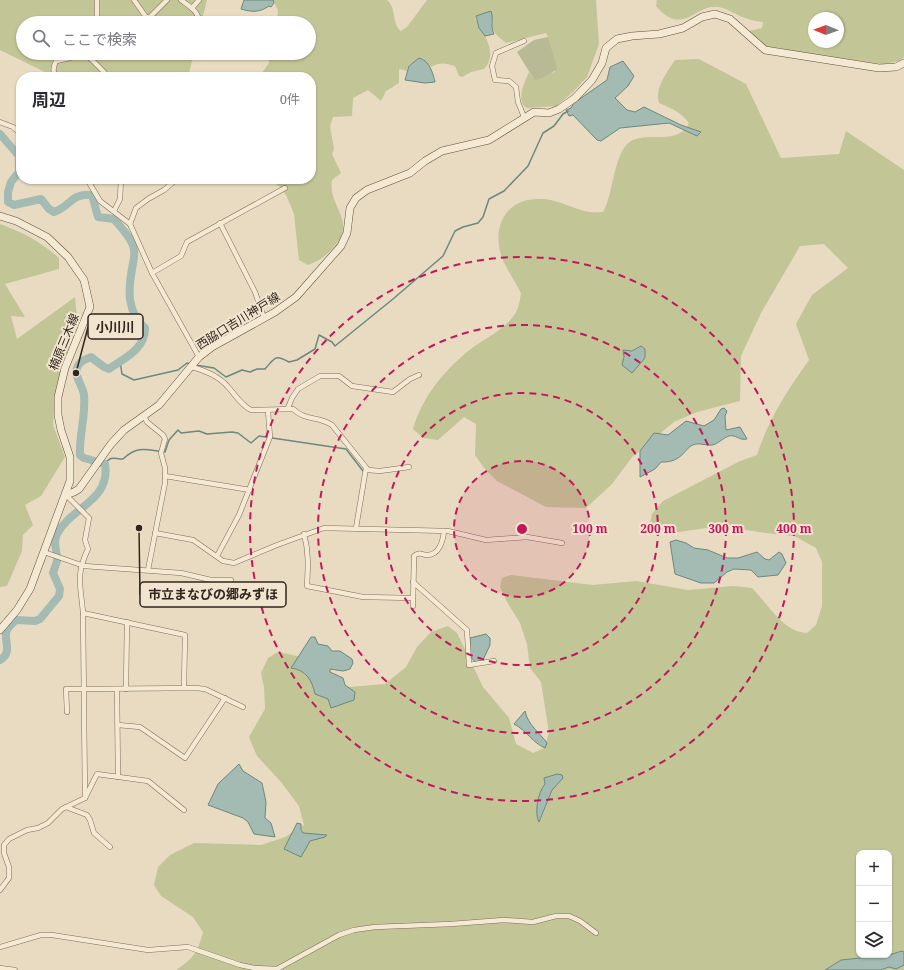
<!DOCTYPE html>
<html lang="ja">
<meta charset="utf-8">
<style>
body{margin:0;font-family:"Noto Serif","Noto Sans JP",serif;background:#f7f7f7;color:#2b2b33}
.controls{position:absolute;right:12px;bottom:12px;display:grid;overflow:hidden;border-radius:8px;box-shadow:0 1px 3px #0004}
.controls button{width:36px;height:36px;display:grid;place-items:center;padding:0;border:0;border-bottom:1px solid #e1e1e2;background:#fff;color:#2b2b33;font:20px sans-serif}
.compass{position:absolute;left:808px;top:12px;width:36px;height:36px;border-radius:50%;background:#fff;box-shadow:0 1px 3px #0004;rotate:271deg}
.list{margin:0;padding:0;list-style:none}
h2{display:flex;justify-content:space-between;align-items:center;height:52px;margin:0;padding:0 16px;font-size:17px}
h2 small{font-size:13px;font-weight:400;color:#7c7c81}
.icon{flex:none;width:22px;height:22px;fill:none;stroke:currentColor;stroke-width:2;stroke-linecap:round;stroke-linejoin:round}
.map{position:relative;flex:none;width:904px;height:970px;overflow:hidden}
.search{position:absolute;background:#fff;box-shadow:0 1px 3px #0004;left:16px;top:16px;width:300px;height:44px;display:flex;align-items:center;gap:10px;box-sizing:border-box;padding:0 14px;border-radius:22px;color:#7c7c81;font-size:15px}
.panel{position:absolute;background:#fff;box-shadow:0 1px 3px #0004;left:16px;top:72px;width:300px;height:112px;border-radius:16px}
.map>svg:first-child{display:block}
.green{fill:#c2c596;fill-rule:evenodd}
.cemetery{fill:#b8ba95}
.water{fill:#a3bbb3;stroke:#6c887f}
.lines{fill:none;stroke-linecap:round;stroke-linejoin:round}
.stream{stroke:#6c887f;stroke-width:1.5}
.river{stroke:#a3bbb3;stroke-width:8}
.street-casing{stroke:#806c5b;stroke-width:5.5}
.secondary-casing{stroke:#624e3e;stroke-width:8}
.street{stroke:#f4e9d3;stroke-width:4.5}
.secondary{stroke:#f4e9d3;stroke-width:7}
.ring{fill:none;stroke:#c2185b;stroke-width:2;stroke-dasharray:7 5}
.labels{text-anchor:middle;stroke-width:4;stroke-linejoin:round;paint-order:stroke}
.street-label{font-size:12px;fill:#31261d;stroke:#f1e5d0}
.centre{fill:#c2185b;stroke:#f1e5d0;stroke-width:2}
.ring-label{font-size:12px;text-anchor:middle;font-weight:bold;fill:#c2185b;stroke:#f1e5d0;stroke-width:4;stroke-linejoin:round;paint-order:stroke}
.leader{fill:none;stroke:#31261d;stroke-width:1.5}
.callout-dot{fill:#31261d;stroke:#f1e5d0;stroke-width:1.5}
.callout{fill:#f1e5d0;stroke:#31261d;stroke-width:1.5}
.callout-label{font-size:13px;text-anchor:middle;font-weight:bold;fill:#31261d}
</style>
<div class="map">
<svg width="904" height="970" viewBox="0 0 904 970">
<rect width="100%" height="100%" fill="#e8dbc1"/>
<g class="green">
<path d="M0,0h207l-6,23h-178v30h171l-6,24h-133l-55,-27z"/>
<path d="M273,0h114c10,8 4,23 14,31l6,-4 20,-27h169l3,44 -12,33 -15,16 -16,13 -29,2 -3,-2c-7,-9 1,-25 5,-34l6,9 8,-6 12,-3 -7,-35 -2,-4 -40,10c-10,-8 -15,-11 -13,-24l-16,-4 -2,3c8,15 24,35 9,51l-13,3 -9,5 -3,-1 -4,-10c-10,-3 -15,-4 -24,1l-9,-9 -13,7 -2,6 -8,-2v14l-13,8 -5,10 -13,-11 -15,8 -1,18 -19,1 -3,9 4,23 -2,5 9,19 -9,7c-5,26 26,41 2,67 -7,8 -16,15 -26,18l-9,-5 -5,-46 -8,-19 -6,-8 -6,-4 -26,-2 -2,-2h65v-102h-52l10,-14 -1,-10h41v-30h-32l1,-13z"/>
<path d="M657,0h247v57l-4,4 -18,3 -116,-17 -17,-16 13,-3 1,-6c-5,-1 -10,-1 -15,-3 -10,-3 -19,-10 -29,-12 -24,-4 -36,31 -63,-1zM814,18h24v24h-24z"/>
<path d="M699,59l47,25 35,74 58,-4 7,-23 58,39v782l-15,2v-101h-30v102h24l-42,5 -16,10h-649c17,-11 22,-18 27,-38l-10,-15 -32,-21 -7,-11 4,-18 12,-12 24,-12 67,2 24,-8 19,-12 -5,-19 -18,-24 -24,-26 -8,-19 16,-28 -1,-22 -3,-14 7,-15 10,-6 24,5 29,23 18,7 36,-3 21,-17 11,-20 14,-15 17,-6 9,7 26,54 26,31 7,26 17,9 11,-5 5,-15 -8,-51 -11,-14 -3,-24 -7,-21 -13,-21 -7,-15 2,-9 9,-3 82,10 43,-4 52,9 45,-4 19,2c15,15 32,45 55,45l9,-8 6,-19v-44l-6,-14 -22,-12 -28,-3 -46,-7 -41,6 -19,-1 -10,-7 2,-10 11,-13 77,-40 17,-6c12,-37 30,-64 52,-95l-13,-36 16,-29 36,-27 -24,-24 -24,2 -39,67 -20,43 -1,45 -43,11 -23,10 -41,34 -21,28 -26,24 -40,-1 -49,-26 -13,-13 -9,-13 1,-31 -12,-7 -26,23 -15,-2 -10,-9c9,-31 29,-56 54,-77 15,-13 37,-21 48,-38 4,-6 5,-15 6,-21 -5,-10 -17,-28 -20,-38 -9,-30 6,-57 39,-56 16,0 30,8 44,12 6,2 13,1 19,1 11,-18 10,-60 28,-71 20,-10 47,5 58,-18 -8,-11 -18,-15 -30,-20 -5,-14 8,-31 16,-43zM544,778h19l-11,12 -11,29 -3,2c-1,-12 -2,-27 7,-37z"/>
<path d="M0,224c22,8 41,18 59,34v11l-54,15 20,33 -14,-1 6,23 58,-42 2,20 -22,78 -2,30 12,32 -24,39 -16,9 8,20 -10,10 -1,16 -15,35 -7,1z"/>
<path d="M902,965h2v5h-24l9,-3 7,2z"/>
</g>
<path class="cemetery" d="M548,37l9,32c-1,2 -19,11 -22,12l-18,-29 17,-12z"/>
<g class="water">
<path d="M244,0h29l1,3 -3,4 -2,-1c-10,7 -18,6 -28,3z"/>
<path d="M491,11c3,8 -1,15 3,23l-9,2 -6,-8 -3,-12z"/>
<path d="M419,58c10,2 14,15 16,24l-10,1 -20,-3 4,-14z"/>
<path d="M623,61l11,15 -6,10 -13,12 12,12 8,2 9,-5 37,18 20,7 -4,4 -28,-13 -49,5 -19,13 -4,-1 -24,-25 -4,1 -3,-6 5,-2 3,-5 33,-23 3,-13z"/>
<path d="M641,346l4,3v9l-13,15 -10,-8 2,-8 -1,-7 9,1z"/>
<path d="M724,408l3,3 -2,5 1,14 14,-3 7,12c-7,2 -12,-5 -18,-3 -6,2 -11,8 -17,9 -5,1 -11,-2 -16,-1 -12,2 -12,19 -35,18l-6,7 -15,8v-26l14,-18 14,2 18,-14 18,5 10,-6 7,-11z"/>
<path d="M676,540l10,3 8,5 14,2 19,8h11l19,-6 8,7 4,1 10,-8 3,2 4,9 -8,12 -20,2 -7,-7 -17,-1 -7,3 -13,11h-13l-26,-9 -5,-32z"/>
<path d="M486,634l4,4v7l-7,15 -8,2 -5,-6v-18z"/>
<path d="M311,637h4l3,7 10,2 4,5h8l12,8 1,4 -3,6 -7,2 -13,-2v3l13,6 2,7 10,7 -1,8 -23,8 -3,-9 -13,-5c-3,-14 -9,-24 -24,-26z"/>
<path d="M525,711c3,14 14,21 22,32l-2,5c-12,-5 -19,-18 -31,-24z"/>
<path d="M239,764l4,7 19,12 4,19 -1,16 6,5 4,14 -21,-3 -6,-12 -5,-4 -35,-13 10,-21z"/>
<path d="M557,774l5,1 1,3 -11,12 -13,32c-5,-9 -1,-30 6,-38l-1,-6z"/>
<path d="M297,823l4,1v6l2,3 24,2 -2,2 -15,4 -9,16 -17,-8z"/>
<path d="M902,951l2,1v13l-8,4 -7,-2 -9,3h-55l16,-10 48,-5z"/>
</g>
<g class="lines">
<g class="stream">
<path d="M120,361l2,13 12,6 44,-10 9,-7 3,1"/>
<path d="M195,365l19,3 12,9 16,-7 8,2 7,-3h8c10,-11 9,-15 24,-7l8,-2 18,-11 4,-14 13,7 3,4 58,-47 50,-43 12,-25 8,-4 15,-4 5,-6 6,-18 15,-8 24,-25 15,-33 11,-7 9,-12 5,-3"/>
<path d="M105,464c6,-9 9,-5 18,-5 15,-14 24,-9 42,-7l4,-12 9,-10 3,3 18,-2 8,3 25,-2 6,1 13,10 8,-7 87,13 17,22"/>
</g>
<path class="river" d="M0,134l19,22v16l-8,10 -3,10v10l6,3 27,-6 8,10 5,3c17,-6 17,-19 38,-17l6,22 16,2c7,9 19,20 20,31 1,6 -1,13 -2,19 -4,22 -5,43 13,59 0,22 -21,30 -36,41l-5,-2 -13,-10c-6,3 -12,4 -14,11 -3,9 6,18 7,27 2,20 -5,40 -4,60l4,3 21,6c6,37 -34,43 -48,70 -5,9 1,18 0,27 -1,4 -3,8 -4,12l7,16 -1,7 -19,23 -5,2 -19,-1c-4,4 -9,7 -10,13 -1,11 6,20 -6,27"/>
<defs>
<g id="street">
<path d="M134,0l12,17 3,1 18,-18"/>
<path d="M181,0c9,7 18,11 18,23"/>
<path d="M192,8l7,-8"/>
<path d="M97,23v-23"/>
<path d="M85,53l19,19 3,5"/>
<path d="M56,77c-4,-5 -3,-10 0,-16l14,-3 12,-5"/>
<path d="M524,117l-6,-15 -2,-15 -7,-6 -14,-1 -3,-14 4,-13 28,-12"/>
<path d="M0,122l13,5 8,7"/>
<path d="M87,179l13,22 30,23 22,49 47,84"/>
<path d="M114,211l6,-12 1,-20"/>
<path d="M220,223l35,69 9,26"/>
<path d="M130,224l6,-16 12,-9 16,-9 13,-11"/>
<path d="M152,273l29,-17 6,-14 98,-54"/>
<path d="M192,367c14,4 27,9 37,21 7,8 13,18 22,22l42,-1c14,13 24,6 39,16l36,45 12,1 29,-4"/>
<path d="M288,408l4,-10 6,-9 22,-13h19l13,10 41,6 17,-13 9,-4"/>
<path d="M144,416l3,6 16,13 2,4 -4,14 4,15v15l-17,87"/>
<path d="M165,476l85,14"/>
<path d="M66,495l23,23 -4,22 3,9c-13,27 -7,37 -5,64l2,185"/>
<path d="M356,528l10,-60"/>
<path d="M155,533l38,7 30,21 11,2 43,-18 47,-17 124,3 38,9 41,-3 35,6"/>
<path d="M304,534c5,18 4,33 3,52l56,11 50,1"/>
<path d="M44,552l40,14 97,7 30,7h20"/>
<path d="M217,556l22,-41 31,-78 -2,-26"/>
<path d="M413,582l54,48 2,35 25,-4"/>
<path d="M413,606l1,-50c4,-4 7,-2 12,-1 13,1 17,-14 18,-24"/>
<path d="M83,613l102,22 -1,53"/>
<path d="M117,689l1,88"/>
<path d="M126,689l1,-67"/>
<path d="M67,712l-1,-23h18l112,-1 9,1 38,18"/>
<path d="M118,725l22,2 45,31 40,-60"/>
<path d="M66,807l21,8 3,5 4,13 16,14"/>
<path d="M0,890l9,-12v-11l-5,-14v-8l5,-6 18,-9 11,-2 10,-5 14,-14 23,-11 12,-24 51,7 36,29"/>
<path d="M0,947l41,-12h11l96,15 40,-3 52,18 14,3 23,1 62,-34 15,-5 21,-3 76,-3 53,-4 29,2 23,-6h13l11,5 16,12"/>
<path d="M0,968l15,2"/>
</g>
<g id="secondary">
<path d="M0,216l16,5 31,16 21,20 16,23 6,27 -25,61 -7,29v18l3,15 9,27v24l-40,108 -13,21 -17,20"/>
<path d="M66,495l8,-3 5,-3 32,-45 13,-14 35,-25 40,-48 13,-10 63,-35 21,-15 45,-51 6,-13 3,-25 6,-10 11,-8 43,-17 15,-12 17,-10 47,-11 45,-28 15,1 10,-4 16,-11 17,-18 10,-17 4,-15 11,-9 15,-3 27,-2 24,-6 19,-11 13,-3 15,5 35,31 114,18 17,-1 8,-4"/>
</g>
</defs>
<use href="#street" class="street-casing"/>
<use href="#secondary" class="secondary-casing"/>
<use href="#street" class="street"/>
<use href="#secondary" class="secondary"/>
</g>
<circle cx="522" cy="529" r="68" fill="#c2185b" fill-opacity=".12"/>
<g class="ring">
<circle cx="522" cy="529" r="68"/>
<circle cx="522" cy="529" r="136"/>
<circle cx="522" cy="529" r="204"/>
<circle cx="522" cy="529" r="272"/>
</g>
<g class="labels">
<g class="street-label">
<text transform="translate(238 321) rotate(-32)" y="4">西脇口吉川神戸線</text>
<text transform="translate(64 342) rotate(-68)" y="4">楠原三木線</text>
</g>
</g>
<circle cx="522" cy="529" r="6" class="centre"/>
<g class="ring-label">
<text x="590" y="533">100 m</text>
<text x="658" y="533">200 m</text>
<text x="726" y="533">300 m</text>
<text x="794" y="533">400 m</text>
</g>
<path class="leader" d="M76 373L88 327M139 528L140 595"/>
<g class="callout-dot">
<circle cx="76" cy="373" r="4"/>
<circle cx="139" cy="528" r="4"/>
</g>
<g class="callout">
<rect x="88" y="314" width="55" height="25" rx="4"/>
<rect x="140" y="582" width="146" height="25" rx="4"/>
</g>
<g class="callout-label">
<text x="115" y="332">小川川</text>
<text x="213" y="599">市立まなびの郷みずほ</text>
</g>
</svg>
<div class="controls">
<button>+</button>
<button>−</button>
<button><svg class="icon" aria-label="layers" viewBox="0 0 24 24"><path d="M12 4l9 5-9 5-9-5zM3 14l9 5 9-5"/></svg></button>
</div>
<svg class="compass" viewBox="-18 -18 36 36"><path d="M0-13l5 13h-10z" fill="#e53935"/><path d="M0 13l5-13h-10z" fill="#7c7c81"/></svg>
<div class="search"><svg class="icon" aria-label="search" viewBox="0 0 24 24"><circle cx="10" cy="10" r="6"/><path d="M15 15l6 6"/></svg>ここで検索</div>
<section class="panel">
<h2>周辺<small>0件</small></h2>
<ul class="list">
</ul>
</section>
</div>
